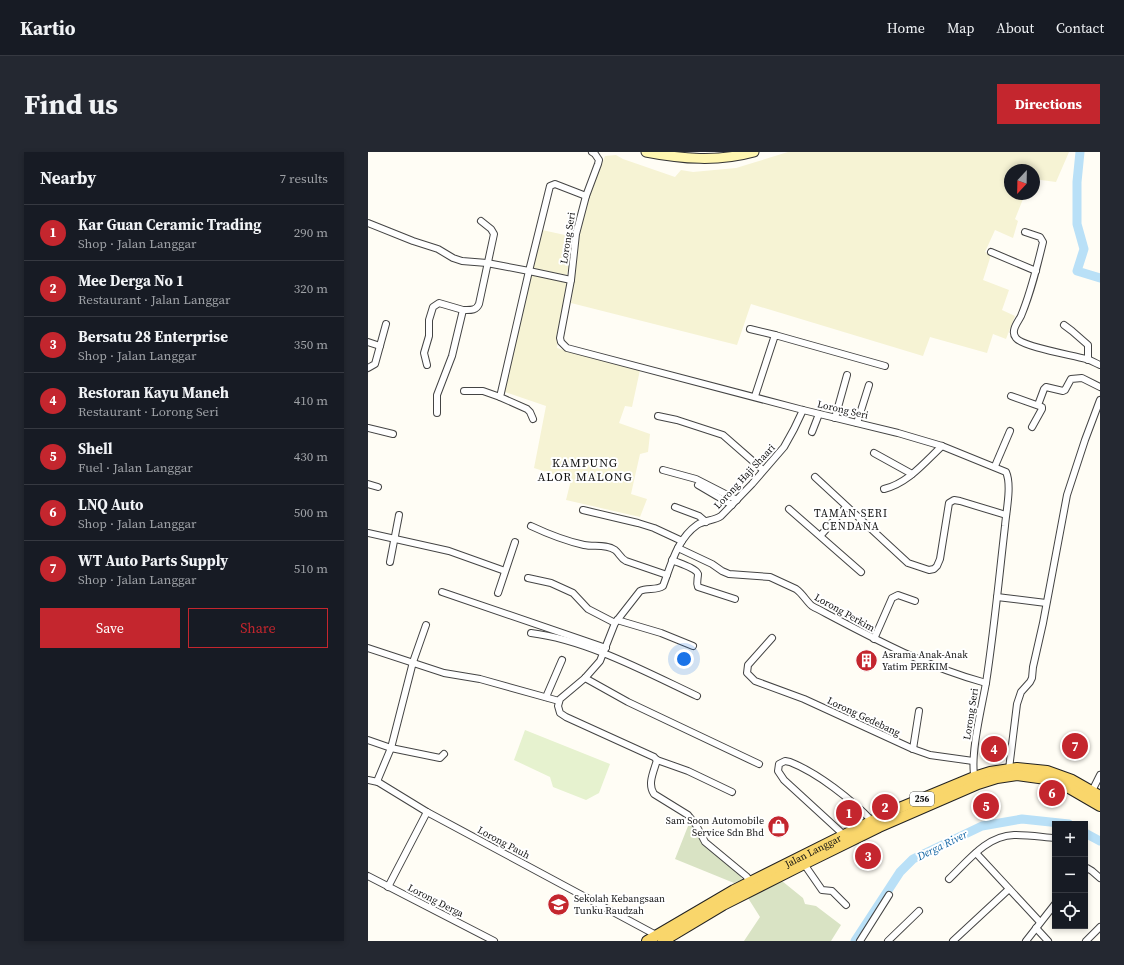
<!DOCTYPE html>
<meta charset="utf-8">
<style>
body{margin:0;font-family:"Source Serif 4",serif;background:#242831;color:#f1f3f6}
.controls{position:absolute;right:12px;bottom:12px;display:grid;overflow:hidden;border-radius:0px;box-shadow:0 2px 6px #0003}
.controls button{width:36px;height:36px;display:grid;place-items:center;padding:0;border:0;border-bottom:1px solid #363941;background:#171b24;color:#f1f3f6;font:20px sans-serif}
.compass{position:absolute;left:636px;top:12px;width:36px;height:36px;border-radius:50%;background:#171b24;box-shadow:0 2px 6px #0003;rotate:202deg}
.you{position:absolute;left:316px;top:507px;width:14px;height:14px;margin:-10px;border:3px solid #fff;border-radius:50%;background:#1a73e8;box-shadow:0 0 0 6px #1a73e833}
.badge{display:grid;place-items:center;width:26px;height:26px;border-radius:50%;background:#c4262e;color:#fff;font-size:13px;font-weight:700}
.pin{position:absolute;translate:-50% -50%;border:2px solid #fff;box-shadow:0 1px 4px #0006}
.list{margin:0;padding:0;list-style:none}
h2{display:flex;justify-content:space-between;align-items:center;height:52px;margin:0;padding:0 16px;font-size:17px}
h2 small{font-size:13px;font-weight:400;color:#9ea1a6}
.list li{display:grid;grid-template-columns:26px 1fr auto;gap:12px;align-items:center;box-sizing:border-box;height:56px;padding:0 16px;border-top:1px solid #363941}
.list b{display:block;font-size:15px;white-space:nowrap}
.list p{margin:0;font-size:13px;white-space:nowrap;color:#9ea1a6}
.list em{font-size:13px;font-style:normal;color:#9ea1a6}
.actions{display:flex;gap:8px;padding:12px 16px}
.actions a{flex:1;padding:9px 0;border:1px solid #c4262e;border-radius:0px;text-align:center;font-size:14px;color:#c4262e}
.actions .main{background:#c4262e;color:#fff}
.icon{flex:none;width:22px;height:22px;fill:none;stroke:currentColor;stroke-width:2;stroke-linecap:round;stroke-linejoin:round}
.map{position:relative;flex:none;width:732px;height:789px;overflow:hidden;border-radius:0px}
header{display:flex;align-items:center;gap:24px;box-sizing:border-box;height:56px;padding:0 20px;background:#171b24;border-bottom:1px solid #363941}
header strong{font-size:19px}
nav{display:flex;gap:22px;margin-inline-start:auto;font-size:14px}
.intro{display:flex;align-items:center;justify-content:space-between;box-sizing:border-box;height:96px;padding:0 24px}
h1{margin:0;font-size:28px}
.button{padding:10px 18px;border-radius:0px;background:#c4262e;color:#fff;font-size:14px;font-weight:700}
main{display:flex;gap:24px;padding:0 24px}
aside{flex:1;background:#171b24;border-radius:0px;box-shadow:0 2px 6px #0003}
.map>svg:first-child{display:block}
.farmland{fill:#f6f3d4}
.cemetery{fill:#d9e3c4}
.pitch{fill:#e6f2cf}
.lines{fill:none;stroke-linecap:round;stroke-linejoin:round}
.river{stroke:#b9e0f7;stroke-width:9}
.minor-casing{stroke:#444;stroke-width:8}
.secondary-casing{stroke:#333;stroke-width:11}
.primary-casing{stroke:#222;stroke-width:12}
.minor{stroke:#fff;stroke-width:6}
.secondary{stroke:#fff6b0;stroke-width:9}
.primary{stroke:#f9d66b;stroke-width:10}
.labels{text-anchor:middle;stroke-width:4;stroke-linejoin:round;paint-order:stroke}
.shield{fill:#fff;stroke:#585858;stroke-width:1}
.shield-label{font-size:9px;font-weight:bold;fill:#111}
.street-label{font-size:10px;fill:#111;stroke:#fff}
.poi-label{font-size:10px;fill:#111;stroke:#fff;text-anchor:start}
.neighbourhood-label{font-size:11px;letter-spacing:1px;fill:#111;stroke:#fff}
.water-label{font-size:11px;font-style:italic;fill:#1768a6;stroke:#fff}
.quarter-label{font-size:12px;letter-spacing:1px;fill:#111;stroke:#fff}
</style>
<header>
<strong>Kartio</strong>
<nav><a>Home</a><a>Map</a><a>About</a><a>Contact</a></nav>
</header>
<div class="intro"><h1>Find us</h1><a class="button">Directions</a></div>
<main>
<aside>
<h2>Nearby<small>7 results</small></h2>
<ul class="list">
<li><span class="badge">1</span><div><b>Kar Guan Ceramic Trading</b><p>Shop · Jalan Langgar</p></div><em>290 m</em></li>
<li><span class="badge">2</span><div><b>Mee Derga No 1</b><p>Restaurant · Jalan Langgar</p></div><em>320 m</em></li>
<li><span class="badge">3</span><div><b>Bersatu 28 Enterprise</b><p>Shop · Jalan Langgar</p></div><em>350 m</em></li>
<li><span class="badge">4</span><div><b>Restoran Kayu Maneh</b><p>Restaurant · Lorong Seri</p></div><em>410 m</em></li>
<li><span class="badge">5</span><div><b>Shell</b><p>Fuel · Jalan Langgar</p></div><em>430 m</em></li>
<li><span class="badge">6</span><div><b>LNQ Auto</b><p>Shop · Jalan Langgar</p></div><em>500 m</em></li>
<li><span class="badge">7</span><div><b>WT Auto Parts Supply</b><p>Shop · Jalan Langgar</p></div><em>510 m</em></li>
</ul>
<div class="actions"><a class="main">Save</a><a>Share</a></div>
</aside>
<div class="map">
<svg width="732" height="789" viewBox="0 0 732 789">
<rect width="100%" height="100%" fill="#fffdf5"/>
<g class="farmland">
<path d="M420,0h281l-13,30 -22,-3v-9h-24v24h15l-10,25 3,2 -5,17 -18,-8 -10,22 6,3 -8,25 26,10 -7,20 13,6 -9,23 -13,-5 -6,19 -57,-16 -7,19 -172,-52 -14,41 -166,-42 6,-44 2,-30 9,-32 17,-41 11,-1 7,4 52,18 6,-7 12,2 43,-4z"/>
<path d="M198,76l8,3 -7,44 -35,-7 10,-38 23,5z"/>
<path d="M162,122l38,9 -9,41 -2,24 83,22 -8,37 -7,-1 -6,17 31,11 -2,18 -8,2 -9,40 16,5 -7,18 -74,-17 5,-20 -37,-12 12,-62 -41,-14z"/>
</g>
<g class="cemetery">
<path d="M322,669c6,22 24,31 41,45 4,4 8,9 12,14l-9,3 -59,-24z"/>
<path d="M414,729l21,17 2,6 11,2 25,19 -10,16h-87l16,-24 -12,-19z"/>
</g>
<path class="pitch" d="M157,578l85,34 -11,29 -13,7 -33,-13 -3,-10 -36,-17z"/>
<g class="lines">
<g class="river">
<path d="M712,0l-3,30v42l7,25 -7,22 23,7"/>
<path d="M717,681l15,8"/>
<path d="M487,789l45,-69 13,-13 69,-33 40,-7 47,5"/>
</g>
<defs>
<g id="minor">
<path d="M224,0l3,2 4,6 -1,4 -12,32 -10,38 -5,46 -11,58 1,4 6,6 236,62 95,23 44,13 64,26c6,13 0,40 -1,54 -6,52 -11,105 -19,157 -4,23 -17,75 -11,96"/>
<path d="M0,71l45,18 25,8 15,9 9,3 25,2 42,8 42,9"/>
<path d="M657,80l15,5 3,5c-6,25 -12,50 -22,74 -3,6 -11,15 -5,22 7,9 56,17 70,21 5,1 9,4 14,6"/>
<path d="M623,100l45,19"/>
<path d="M696,173l8,6 16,14v15"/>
<path d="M382,177l25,6"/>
<path d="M0,190l12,4"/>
<path d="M59,213l-3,-12 5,-17v-16l4,-13 6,-4 24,7"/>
<path d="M0,216l7,-4 11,-40"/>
<path d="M96,239h19l17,6"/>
<path d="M387,244l20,-61 110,31"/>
<path d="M643,244l31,11v2l-10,18"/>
<path d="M670,253l6,-16 2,-2 17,4 2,-1 6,-11 11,-1 18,9"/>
<path d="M69,261v-18l15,-39 11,-46c7,0 13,1 16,-6l15,-70 -3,-5 -10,-8"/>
<path d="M290,264l19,4 46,15 40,35"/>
<path d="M467,266l12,-43"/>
<path d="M165,267l-3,-7 -3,-3 -27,-12 29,-126 21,-85 5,-2 31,12"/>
<path d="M489,271l12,-38"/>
<path d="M0,276l25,6"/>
<path d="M444,280l7,-18"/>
<path d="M506,301l38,21"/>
<path d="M627,314l15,-35"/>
<path d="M295,318l33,9 41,21"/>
<path d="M447,325l93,86 21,7 5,-1 3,-3 3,-7 9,-56 5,-3 6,1 46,14"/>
<path d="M0,332l10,3"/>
<path d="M330,333l34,20"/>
<path d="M516,337c24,-6 40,-26 58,-43"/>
<path d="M307,355l24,9 7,6"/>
<path d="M421,357l72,63"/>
<path d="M215,358l55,13 16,5 28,13"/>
<path d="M163,374c17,8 35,15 53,19 10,2 22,-1 31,5 5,4 5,8 11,11l41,14"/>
<path d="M0,381l81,18 56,20"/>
<path d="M453,383l25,-28"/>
<path d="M310,396l34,16 10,7 7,3 41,3 26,12c7,5 10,12 16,17 57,30 111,60 174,77"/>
<path d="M304,408c6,3 24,8 26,14 0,5 -2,8 0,13l37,12"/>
<path d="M22,410l9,-47"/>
<path d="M160,426l23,5 22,10 15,16 27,14"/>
<path d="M74,440l164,56"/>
<path d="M130,441l17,-51"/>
<path d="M629,445l49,6"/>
<path d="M249,468l44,13 32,13"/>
<path d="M58,473l-13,37 -22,86 -13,31v3l49,30 229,123"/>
<path d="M163,481c56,7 115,39 166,63"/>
<path d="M404,486l-24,27 -1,8 8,8 49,18 109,50 17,6 43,6"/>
<path d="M506,487l18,-41 6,-3 17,6"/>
<path d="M0,496l76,25 36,6 79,22"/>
<path d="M217,526l43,24 131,62"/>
<path d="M178,545l16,-37"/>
<path d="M0,588l23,8 49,10 4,-4"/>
<path d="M545,597l6,-38"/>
<path d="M289,608c-3,11 -10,24 -3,34l34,21 8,10 9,17 41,34 7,8"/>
<path d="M641,617l8,-65 4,-12 9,-10 2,-4 1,-11 10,-44 24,-128 18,-55 15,-40"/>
<path d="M0,628l10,2"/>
<path d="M724,639l8,-16"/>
<path d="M364,640l-44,-21 -31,-11 -3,-3 -88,-40 -6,-4 -2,-7 2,-7 25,-21 15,-17 15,-38 25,-32c7,-4 16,0 23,-5 8,-21 14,-47 34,-61 7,-5 17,-4 24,-9l31,-32 32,-37 10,-18 9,-19"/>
<path d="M476,683l-60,-55 -6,-9 1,-7 6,-3 5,1c28,11 62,38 82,59"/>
<path d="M608,701l64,69"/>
<path d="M436,712l18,26 10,1 14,14"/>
<path d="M717,717l2,-1 5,3 8,7"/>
<path d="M0,724l126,65"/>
<path d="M581,727c19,-18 37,-43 65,-44 14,0 28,2 41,3"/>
<path d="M20,735l39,-75"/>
<path d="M668,776l12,13"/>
<path d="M492,789l29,-46"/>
<path d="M520,789l31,-30"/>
<path d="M585,789l56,-52"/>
<path d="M658,789l29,-37"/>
<path d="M718,789l14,-14"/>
</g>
<path id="secondary" d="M278,0c36,7 72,10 108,0"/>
<g id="primary">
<path id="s1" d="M279,789l87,-51 158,-79 82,-34 16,-5 27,-4 30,3 25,9 28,16"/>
<path d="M295,789l60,-36 81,-41 75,-37 99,-43 19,-6 20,-3 29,4 23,9 31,18"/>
</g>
</defs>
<use href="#minor" class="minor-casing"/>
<use href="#secondary" class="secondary-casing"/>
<use href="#primary" class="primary-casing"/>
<use href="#minor" class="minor"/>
<use href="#secondary" class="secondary"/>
<use href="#primary" class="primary"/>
</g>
<defs>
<symbol id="building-disc" viewBox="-11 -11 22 22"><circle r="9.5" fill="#c4262e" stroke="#fff"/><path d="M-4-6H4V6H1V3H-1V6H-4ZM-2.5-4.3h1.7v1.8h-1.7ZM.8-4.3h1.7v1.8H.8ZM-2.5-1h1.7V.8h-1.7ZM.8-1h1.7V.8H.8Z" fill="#fff"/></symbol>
<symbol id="shop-disc" viewBox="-11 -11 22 22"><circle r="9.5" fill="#c4262e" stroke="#fff"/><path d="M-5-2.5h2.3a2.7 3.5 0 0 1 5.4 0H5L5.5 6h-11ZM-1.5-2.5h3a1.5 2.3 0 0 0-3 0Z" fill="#fff"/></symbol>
<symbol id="school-disc" viewBox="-11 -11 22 22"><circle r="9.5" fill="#c4262e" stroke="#fff"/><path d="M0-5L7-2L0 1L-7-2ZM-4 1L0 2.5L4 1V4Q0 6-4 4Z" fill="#fff"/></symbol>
</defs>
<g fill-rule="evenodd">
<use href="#building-disc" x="486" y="496" width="25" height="25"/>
<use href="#shop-disc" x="398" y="662" width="25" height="25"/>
<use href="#school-disc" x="178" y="740" width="25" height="25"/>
</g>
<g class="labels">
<rect class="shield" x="542" y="640" width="24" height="14" rx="3"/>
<g class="shield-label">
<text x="554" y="650">256</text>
</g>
<g class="street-label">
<text transform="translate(199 86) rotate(-81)" y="4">Lorong Seri</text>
<text transform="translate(475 257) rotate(13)" y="4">Lorong Seri</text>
<text transform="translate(376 324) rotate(-47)" y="4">Lorong Haji Shaari</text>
<text transform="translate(477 460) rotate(29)" y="4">Lorong Perkim</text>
<text transform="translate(602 562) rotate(-81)" y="4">Lorong Seri</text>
<text transform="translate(496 564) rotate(25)" y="4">Lorong Gedebang</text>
<text transform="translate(136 690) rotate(28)" y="4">Lorong Pauh</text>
<text dy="4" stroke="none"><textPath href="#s1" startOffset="189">Jalan Langgar</textPath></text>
<text transform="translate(68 748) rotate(27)" y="4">Lorong Derga</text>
</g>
<g class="poi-label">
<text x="514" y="506">Asrama Anak-Anak<tspan x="514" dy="12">Yatim PERKIM</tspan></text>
<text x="396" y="672" text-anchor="end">Sam Soon Automobile<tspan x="396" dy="12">Service Sdn Bhd</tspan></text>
<text x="206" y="750">Sekolah Kebangsaan<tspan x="206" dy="12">Tunku Raudzah</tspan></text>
</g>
<g class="neighbourhood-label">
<text x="483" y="365">TAMAN SERI<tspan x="483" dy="13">CENDANA</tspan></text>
</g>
<g class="water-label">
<text transform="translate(574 693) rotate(-26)" y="4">Derga River</text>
</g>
<g class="quarter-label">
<text x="217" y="315">KAMPUNG<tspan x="217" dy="14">ALOR MALONG</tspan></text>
</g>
</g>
</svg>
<div class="controls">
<button>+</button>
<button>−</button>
<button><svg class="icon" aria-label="locate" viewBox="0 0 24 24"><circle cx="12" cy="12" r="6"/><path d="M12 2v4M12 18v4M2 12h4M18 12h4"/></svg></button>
</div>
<svg class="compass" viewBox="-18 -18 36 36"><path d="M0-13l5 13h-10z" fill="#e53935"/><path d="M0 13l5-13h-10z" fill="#9ea1a6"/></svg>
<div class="you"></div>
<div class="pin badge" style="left:481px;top:661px">1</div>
<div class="pin badge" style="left:517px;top:655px">2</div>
<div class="pin badge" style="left:500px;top:704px">3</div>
<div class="pin badge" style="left:626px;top:597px">4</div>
<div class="pin badge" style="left:618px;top:654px">5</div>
<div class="pin badge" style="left:684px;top:641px">6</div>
<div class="pin badge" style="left:707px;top:594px">7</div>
</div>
</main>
